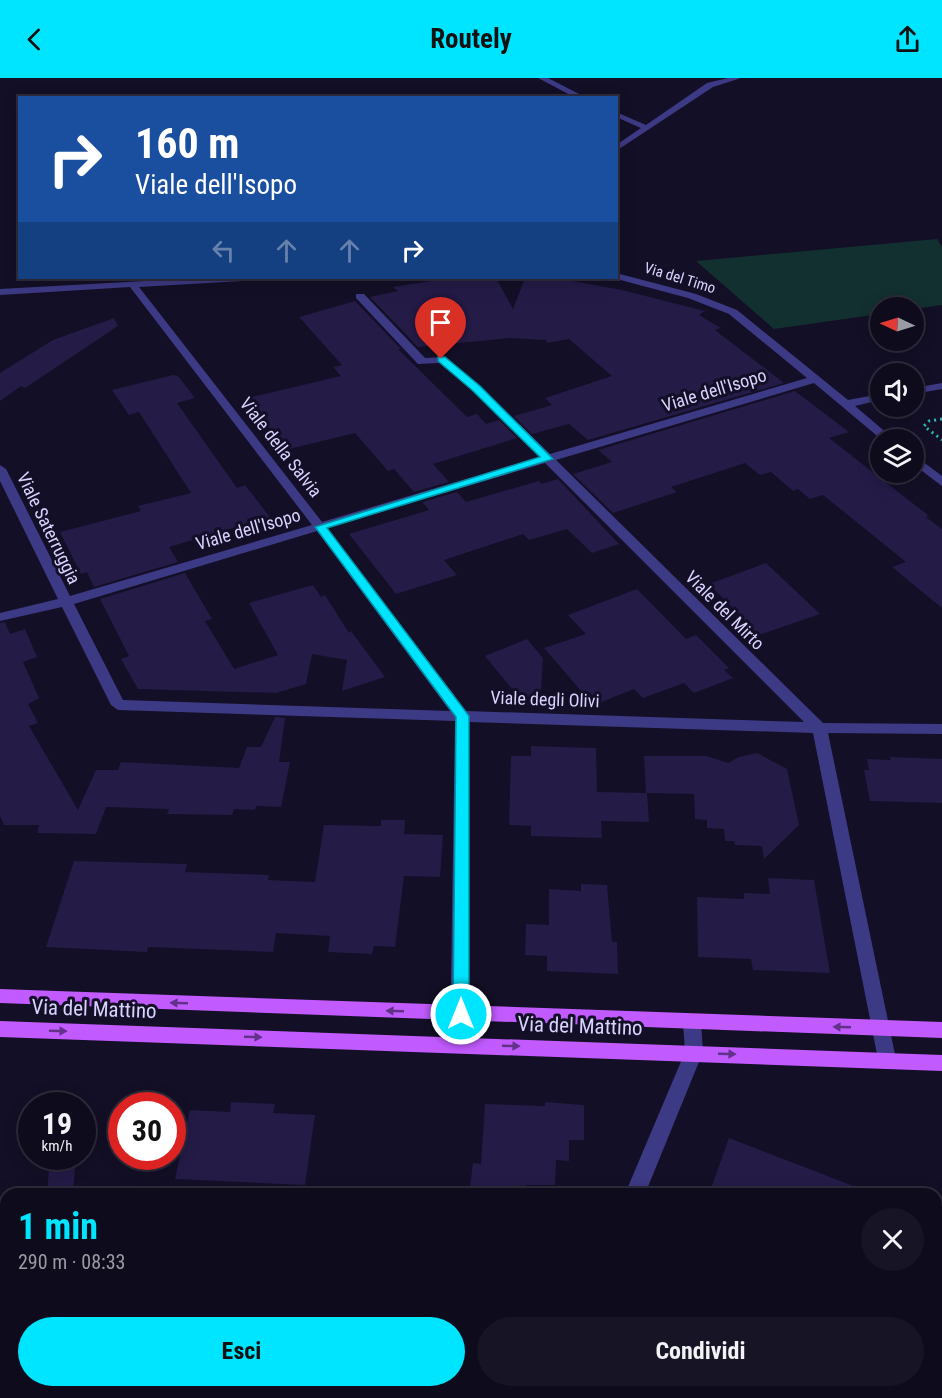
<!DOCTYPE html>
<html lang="it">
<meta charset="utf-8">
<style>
body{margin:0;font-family:"Roboto Condensed",sans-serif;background:#171425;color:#f1f3f6;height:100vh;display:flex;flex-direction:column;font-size:22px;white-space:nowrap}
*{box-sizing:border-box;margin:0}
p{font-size:20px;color:#9b9ba3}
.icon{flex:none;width:33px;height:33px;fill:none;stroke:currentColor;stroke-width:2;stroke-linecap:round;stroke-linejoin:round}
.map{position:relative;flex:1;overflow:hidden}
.sheet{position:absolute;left:0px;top:1110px;width:942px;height:210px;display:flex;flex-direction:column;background:#0e0b1c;border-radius:18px 18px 0 0;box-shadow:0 3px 15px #0003,0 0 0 2px #2e2b3b}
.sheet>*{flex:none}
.top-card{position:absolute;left:18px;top:18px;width:600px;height:183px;border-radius:0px;box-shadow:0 3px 15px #0003,0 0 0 2px #2e2b3b;background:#1a4fa0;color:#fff;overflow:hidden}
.needle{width:39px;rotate:274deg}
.controls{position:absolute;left:870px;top:219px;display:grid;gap:12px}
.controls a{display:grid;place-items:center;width:54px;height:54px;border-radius:50%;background:#0e0b1c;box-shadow:0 3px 15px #0003,0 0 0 2px #2e2b3b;font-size:30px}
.speed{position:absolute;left:18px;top:1014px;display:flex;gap:12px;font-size:30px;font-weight:700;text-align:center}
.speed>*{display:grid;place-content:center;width:78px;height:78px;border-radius:50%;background:#0e0b1c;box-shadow:0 3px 15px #0003,0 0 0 2px #2e2b3b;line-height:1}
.speed small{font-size:15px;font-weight:400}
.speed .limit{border:9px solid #d22;background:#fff;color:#111}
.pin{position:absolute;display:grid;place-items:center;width:51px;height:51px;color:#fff;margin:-62px -26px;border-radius:50% 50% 50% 0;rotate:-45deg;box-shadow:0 0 6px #0007}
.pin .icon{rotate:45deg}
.me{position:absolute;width:66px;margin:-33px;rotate:0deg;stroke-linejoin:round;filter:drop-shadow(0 0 4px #0008)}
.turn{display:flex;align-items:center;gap:21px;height:126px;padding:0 18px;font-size:27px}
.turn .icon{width:78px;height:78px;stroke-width:2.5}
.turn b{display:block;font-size:42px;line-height:51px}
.lanes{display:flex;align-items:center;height:57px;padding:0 18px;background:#0003;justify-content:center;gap:30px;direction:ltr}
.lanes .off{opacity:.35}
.round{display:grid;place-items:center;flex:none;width:63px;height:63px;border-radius:32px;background:#171425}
.headline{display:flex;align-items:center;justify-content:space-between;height:102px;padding:0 18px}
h1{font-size:36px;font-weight:700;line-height:45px;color:#00e5ff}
.primary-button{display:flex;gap:12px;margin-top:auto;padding:12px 18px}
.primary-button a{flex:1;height:69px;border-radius:36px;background:#00e5ff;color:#111;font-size:24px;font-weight:700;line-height:69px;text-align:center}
.primary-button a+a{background:#171425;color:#f1f3f6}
header{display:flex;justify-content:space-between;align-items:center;height:78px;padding:0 18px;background:#00e5ff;color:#111;font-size:27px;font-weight:700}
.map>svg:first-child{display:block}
.green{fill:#12302f}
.building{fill:#241b47}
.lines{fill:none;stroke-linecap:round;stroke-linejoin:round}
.path{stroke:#2fb8b0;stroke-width:3;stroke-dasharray:2 4;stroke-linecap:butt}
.minor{fill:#3d3a85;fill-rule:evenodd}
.major{fill:#c25bff;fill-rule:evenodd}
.oneway{fill:#623188}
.route{fill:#00e5ff;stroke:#0095a6;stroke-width:1.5}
.labels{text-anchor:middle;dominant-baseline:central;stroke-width:6;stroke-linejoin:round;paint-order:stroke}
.far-street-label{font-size:15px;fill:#d9d4ff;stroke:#130f26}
.street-label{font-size:18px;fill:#d9d4ff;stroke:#130f26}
.near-street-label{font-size:21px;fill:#d9d4ff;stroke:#130f26}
</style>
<header><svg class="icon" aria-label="back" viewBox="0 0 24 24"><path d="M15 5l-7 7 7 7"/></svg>Routely<svg class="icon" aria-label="share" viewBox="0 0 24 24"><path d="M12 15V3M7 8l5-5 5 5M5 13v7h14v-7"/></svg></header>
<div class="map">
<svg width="942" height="1320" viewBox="0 0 942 1320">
<rect width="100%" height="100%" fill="#130f26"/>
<!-- green -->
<polygon class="green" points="937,161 942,169 942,227 914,231 880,230 880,236 774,251 696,183"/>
<!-- building -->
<g class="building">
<polygon points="450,200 496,200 513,231 525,200 556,200 622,212 705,233 699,237 721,250 715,252 784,305 588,362 569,346 532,356 514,338 552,327 545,320 612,298 569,261 547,265 546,262 510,260 418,269 370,219 398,213 393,209"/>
<polygon points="355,223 401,271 398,271 467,339 477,336 486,346 499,342 517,360 433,386 449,404 414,414 394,391 388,393 355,355 285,372 261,340 258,341 243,321 341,298 333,289 342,287 299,239"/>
<polygon points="114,240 118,248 25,310 21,308 0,323 0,295 53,262"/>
<polygon points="173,297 178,298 195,320 177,325 237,410 245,407 270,439 169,469 178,484 94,509 87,494 81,496 60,454 141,433 138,428 191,415 139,334 129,337 112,312"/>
<polygon points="795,313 849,354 829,360 929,438 926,439 942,451 942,530 892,489 906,484 823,417 810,421 798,411 793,413 771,394 760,397 745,385 671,409 677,414 613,435 573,396 612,384 598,372"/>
<polygon points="558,401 619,466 592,475 567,451 529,462 523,456 444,482 457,497 396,516 349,456 429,432 422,424 457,414 466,424 539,403 541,406"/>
<polygon points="766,485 820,536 759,557 709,506"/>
<polygon points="185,495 212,541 205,543 234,591 278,577 249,525 313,507 321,519 325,517 349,555 351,553 385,599 342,613 347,582 312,576 306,606 276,615 138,611 121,581 129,578 100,521"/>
<polygon points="637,511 686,561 696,557 729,590 724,592 733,600 694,615 684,605 643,620 634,611 599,625 588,613 583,615 544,570 586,556 568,537"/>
<polygon points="5,544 10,556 25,551 37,579 23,584 39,620 28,626 38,645 29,648 78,732 96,692 118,692 121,684 239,690 247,669 261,669 275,639 285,640 279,684 290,684 281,729 256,728 255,732 234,731 232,737 167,736 169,731 106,729 96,756 37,755 39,747 4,747 0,738 0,545"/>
<polygon points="527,561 543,580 540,628 518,626 517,617 485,578"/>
<polygon points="531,668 596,670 597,714 646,715 644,678 707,678 728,685 739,679 757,675 787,691 799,747 764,781 762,768 735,767 734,763 725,763 724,751 707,750 707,742 695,741 694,716 647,715 649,744 601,743 602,760 531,758 531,748 509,747 511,678 531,678"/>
<polygon points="890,679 942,681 942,725 870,723 864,692 869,692 867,681 891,682"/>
<polygon points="381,742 405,742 404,756 443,757 440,799 404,798 395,869 374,868 372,876 328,874 330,858 276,855 273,874 148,869 147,874 46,869 74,783 187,786 185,794 269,797 268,802 315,804 324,747 381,748"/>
<polygon points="768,800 814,802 830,895 753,892 751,881 698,879 697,819 744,821 744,815 770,816"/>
<polygon points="581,806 607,807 612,864 617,864 618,896 547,893 547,878 525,877 526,846 549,847 549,811 581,813"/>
<polygon points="231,1024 275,1026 273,1035 315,1037 305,1107 175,1101 190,1032 230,1034"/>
<polygon points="545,1024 584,1027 584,1062 569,1062 569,1083 556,1082 555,1107 526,1107 525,1116 469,1116 473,1085 481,1086 485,1026 545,1028"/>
<polygon points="729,1060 869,1114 869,1116 709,1116"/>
<polygon points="75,1088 73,1116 47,1116 49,1091"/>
</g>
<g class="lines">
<!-- path -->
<polyline class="path" points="942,341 929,343 924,348 942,362"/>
<!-- minor -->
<g class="minor">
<polygon points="538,0 548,0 587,20 576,20"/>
<polygon points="728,0 741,0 713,9 616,73 616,67 641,50 616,39 616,34 646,47 707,5"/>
<path d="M616 195 696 216 737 232 848 322 880 316V322L855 328 895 362H882L814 305 556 382 823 645 942 646V656L828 655 896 981 894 987 887 989 880 987 878 981 813 655 469 644 468 966 466 972 459 974 452 972 450 966 455 643 118 632 111 627 62 529 0 543V535L58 521 0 403V387L6 391 70 518 312 447 130 209 0 217V211L199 200H247L242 203 139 209 322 444 539 379 472 312 439 285 418 286 356 220V216H364L425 280 445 279 480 308 550 376 807 300 729 236 688 220 613 200H616ZM545 385 804 644 466 633 327 450ZM317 453 450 633 123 622 74 526Z"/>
<polygon points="942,305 942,311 914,316 914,310"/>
<polygon points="914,377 942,398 942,408 914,387"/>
<polygon points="692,936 698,939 701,944 703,974 645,1116 625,1116 685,974 683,944 686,939"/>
<polygon points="541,1314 564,1314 562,1320 539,1320"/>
</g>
<!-- major -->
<g class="major">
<polygon points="0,911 942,944 942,960 0,925"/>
<polygon points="0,943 942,977 942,993 0,959"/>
</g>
</g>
<!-- one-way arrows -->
<defs><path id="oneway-solid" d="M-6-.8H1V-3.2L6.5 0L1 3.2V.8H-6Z" transform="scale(1.5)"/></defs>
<g class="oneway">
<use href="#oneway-solid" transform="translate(179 925) rotate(-178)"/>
<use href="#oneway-solid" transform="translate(395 933) rotate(-178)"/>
<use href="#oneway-solid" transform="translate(842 949) rotate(-178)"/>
<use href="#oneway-solid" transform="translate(58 953) rotate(2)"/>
<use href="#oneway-solid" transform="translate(253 959) rotate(2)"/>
<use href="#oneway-solid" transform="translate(511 968) rotate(2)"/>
<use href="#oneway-solid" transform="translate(727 976) rotate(2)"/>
</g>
<!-- route -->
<polygon class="route" points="438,279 445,279 480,308 553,381 327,450 469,638 469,936 467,940 455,940 453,936 456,639 315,449 540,379 472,312 438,283"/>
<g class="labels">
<!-- far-street labels -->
<g class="far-street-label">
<text transform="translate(680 200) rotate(17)">Via del Timo</text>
</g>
<!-- street labels -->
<g class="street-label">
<text transform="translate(714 312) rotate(-17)">Viale dell'Isopo</text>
<text transform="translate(281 369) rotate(52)">Viale della Salvia</text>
<text transform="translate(49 450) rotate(64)">Viale Saterruggia</text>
<text transform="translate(248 451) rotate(-16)">Viale dell'Isopo</text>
<text transform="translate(725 532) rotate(45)">Viale del Mirto</text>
<text transform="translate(545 621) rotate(2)">Viale degli Olivi</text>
</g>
<!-- near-street labels -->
<g class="near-street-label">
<text transform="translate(94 931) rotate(2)">Via del Mattino</text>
<text transform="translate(580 948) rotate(2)">Via del Mattino</text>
</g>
</g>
</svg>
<div class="controls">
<a><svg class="needle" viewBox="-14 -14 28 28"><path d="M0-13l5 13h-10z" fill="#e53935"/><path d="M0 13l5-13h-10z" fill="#9b9ba3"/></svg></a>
<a><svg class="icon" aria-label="sound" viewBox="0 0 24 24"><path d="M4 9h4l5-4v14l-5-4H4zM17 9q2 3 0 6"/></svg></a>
<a><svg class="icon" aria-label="layers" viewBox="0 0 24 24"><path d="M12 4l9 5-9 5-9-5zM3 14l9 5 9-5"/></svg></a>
</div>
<div class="speed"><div>19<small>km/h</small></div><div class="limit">30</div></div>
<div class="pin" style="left:441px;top:281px;background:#d93025"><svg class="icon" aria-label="arrive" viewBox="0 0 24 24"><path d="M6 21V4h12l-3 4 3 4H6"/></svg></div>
<svg class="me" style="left:461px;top:936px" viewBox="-20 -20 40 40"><circle r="17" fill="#00e5ff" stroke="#fff" stroke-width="3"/><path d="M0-11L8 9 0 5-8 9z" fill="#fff"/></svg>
<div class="top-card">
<div class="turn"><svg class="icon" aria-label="right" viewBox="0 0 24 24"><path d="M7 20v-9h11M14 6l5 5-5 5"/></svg><div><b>160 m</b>Viale dell'Isopo</div></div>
<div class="lanes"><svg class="icon off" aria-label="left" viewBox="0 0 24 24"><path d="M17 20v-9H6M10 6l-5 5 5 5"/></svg><svg class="icon off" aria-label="ahead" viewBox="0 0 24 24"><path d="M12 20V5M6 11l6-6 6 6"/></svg><svg class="icon off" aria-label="ahead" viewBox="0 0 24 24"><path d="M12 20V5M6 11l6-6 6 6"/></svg><svg class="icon" aria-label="right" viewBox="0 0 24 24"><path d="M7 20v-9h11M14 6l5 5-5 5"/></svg></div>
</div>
<section class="sheet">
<div class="headline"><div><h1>1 min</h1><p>290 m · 08:33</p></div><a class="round"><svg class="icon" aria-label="close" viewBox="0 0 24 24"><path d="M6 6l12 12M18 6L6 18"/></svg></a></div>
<div class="primary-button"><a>Esci</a><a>Condividi</a></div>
</section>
</div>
